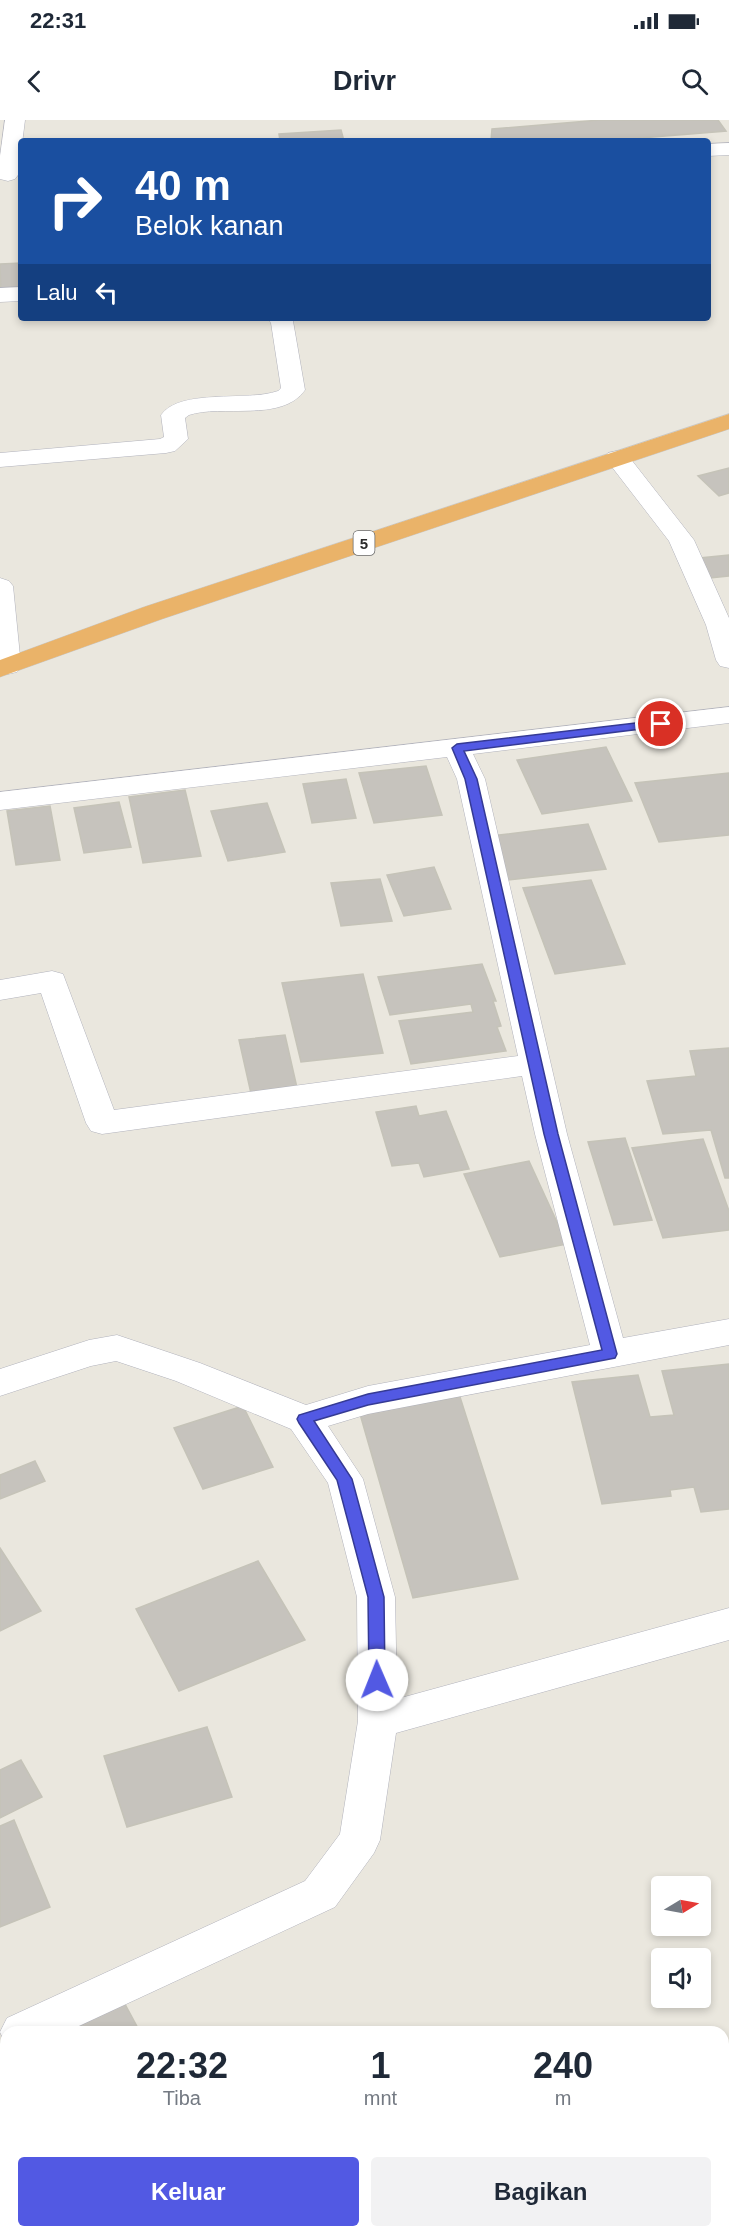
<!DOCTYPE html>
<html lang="id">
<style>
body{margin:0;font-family:Helvetica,sans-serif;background:#f2f2f3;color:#1f2937;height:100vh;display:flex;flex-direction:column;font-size:22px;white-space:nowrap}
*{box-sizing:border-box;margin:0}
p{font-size:20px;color:#747a83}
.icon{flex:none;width:33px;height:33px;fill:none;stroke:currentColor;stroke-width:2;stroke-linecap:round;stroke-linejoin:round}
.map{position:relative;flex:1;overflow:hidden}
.details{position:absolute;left:0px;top:1906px;width:729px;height:212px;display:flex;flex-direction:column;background:#fff;border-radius:18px 18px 0 0;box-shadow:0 3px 9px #0003}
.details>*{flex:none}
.hud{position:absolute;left:18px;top:18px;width:693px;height:183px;border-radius:6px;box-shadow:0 3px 9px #0003;background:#1a4fa0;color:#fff;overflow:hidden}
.needle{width:39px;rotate:80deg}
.fabs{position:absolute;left:651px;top:1756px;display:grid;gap:12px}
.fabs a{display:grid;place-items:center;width:60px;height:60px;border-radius:6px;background:#fff;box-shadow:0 3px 9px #0003;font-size:30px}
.pin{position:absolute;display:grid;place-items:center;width:51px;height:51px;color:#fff;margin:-26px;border:3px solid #fff;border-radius:50%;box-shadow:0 2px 6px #0007}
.me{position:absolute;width:66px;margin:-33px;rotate:359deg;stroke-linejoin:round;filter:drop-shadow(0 0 4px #0008)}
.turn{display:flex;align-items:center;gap:21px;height:126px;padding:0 18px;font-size:27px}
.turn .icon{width:78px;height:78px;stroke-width:2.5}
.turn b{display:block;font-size:42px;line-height:51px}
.then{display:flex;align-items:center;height:57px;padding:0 18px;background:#0003;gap:12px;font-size:22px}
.eta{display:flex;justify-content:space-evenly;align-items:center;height:102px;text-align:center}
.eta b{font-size:36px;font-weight:700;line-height:42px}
.cta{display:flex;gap:12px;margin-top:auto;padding:12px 18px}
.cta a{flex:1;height:69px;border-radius:6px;background:#5259e3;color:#fff;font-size:24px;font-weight:700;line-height:69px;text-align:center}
.cta a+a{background:#f2f2f3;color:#1f2937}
.status{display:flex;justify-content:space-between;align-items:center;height:42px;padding:0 30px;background:#fff;direction:ltr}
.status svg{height:16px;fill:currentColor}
header{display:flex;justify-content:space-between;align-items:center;height:78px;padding:0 18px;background:#fff;font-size:27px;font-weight:700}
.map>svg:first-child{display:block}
.building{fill:#c6c3bd;stroke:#c5c3b8;stroke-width:1.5}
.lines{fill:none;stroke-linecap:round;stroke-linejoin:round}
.minor-casing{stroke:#b1b2bc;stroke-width:1}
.highway-casing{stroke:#c8c8c8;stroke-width:1}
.minor{fill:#fff;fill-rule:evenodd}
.highway{fill:#eab369;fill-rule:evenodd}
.route{fill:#5259e3;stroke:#353a94;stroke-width:1.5}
.labels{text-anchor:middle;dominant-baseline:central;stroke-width:4.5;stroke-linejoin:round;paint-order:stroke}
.shield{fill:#fff;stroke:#6a6a6a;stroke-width:1.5}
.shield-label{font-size:15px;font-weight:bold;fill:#2a2a2a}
</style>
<div class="status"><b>22:31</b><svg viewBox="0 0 49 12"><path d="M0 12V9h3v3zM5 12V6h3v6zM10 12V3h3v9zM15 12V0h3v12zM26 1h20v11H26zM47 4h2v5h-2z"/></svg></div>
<header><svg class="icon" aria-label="back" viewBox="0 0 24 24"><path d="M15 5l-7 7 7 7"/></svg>Drivr<svg class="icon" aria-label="search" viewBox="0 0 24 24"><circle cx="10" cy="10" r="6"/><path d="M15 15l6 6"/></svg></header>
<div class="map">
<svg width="729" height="2117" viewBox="0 0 729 2117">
<rect width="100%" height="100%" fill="#eae7de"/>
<!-- building -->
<g class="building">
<polygon points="600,0 718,0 726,11 604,21 491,21 492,9"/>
<polygon points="341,10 344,21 280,21 279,14"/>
<polygon points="21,143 21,173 1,175 0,144"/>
<polygon points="729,348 729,373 719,376 698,356"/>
<polygon points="729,435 729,456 710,458 700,438"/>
<polygon points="606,627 632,681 542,694 517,640"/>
<polygon points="426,646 442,695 374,703 359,653"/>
<polygon points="729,653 729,715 659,722 635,663"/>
<polygon points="346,659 356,698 312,703 303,664"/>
<polygon points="185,670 201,736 143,743 129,677"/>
<polygon points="119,682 131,727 84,733 74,688"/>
<polygon points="267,683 285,732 228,741 211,691"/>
<polygon points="50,686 60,740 16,745 7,691"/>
<polygon points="588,704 606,749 507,760 491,716"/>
<polygon points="434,747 451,789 404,796 387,755"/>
<polygon points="380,759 392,801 341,806 331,763"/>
<polygon points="591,760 625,844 555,854 523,768"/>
<polygon points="482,844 496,881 493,881 501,906 497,907 506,931 411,944 399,901 473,892 471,884 390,895 378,857"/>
<polygon points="363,854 383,933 301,942 282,863"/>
<polygon points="285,915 298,972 252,978 239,920"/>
<polygon points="729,928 729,1058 725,1058 711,1010 663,1014 647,961 696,956 690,931"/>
<polygon points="416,986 419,996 446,991 469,1049 424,1057 419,1043 392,1046 376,992"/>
<polygon points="625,1018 652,1100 614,1105 588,1022"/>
<polygon points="703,1019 729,1091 729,1110 663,1118 632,1028"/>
<polygon points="529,1041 567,1124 500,1137 464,1054"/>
<polygon points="729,1244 729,1389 701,1392 694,1367 670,1370 671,1376 602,1384 572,1262 638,1255 650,1297 674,1295 662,1251"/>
<polygon points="460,1277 518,1459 413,1478 360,1294"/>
<polygon points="243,1286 273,1347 203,1369 174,1308"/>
<polygon points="35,1341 45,1361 0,1379 0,1355"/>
<polygon points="0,1428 41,1491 0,1511"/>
<polygon points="258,1441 305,1520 179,1571 136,1489"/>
<polygon points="207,1607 232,1677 127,1707 104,1636"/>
<polygon points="21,1640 42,1677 0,1698 0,1650"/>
<polygon points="14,1700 50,1787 0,1807 0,1706"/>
<polygon points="119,1873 140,1912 43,1912"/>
<polygon points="6,1943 6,2044 0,2047 0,1946"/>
<polygon points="42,2112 160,2112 151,2117 35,2117"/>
<polygon points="205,2112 244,2112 247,2117 197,2117"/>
<polygon points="277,2112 405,2112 399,2117 281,2117"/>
</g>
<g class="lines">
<!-- minor casing -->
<g class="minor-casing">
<g id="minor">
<polygon points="5,0 25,0 18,55 15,59 8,61 0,59 0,36"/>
<polygon points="729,23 729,35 708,36 708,24"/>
<polygon points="21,167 21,181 0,182 0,168"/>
<path d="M268 198H291L293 201 305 270C282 303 221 284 189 295L185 298 188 319 175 331 166 333 0 347V333L160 319 164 317 161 295C180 268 247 282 278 271L281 268 271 203Z"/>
<polygon points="617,331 626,333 694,420 729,498 729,548 720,546 716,540 706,505 669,421 605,338 608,333"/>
<polygon points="0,458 9,461 13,466 21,546 17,552 8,554 0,552"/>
<polygon points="729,587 729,603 473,634 485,659 567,1014 623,1218 729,1199 729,1225 368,1294 328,1306 363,1359 395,1477 397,1579 729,1488 729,1520 396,1613 380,1720 374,1733 335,1787 66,1912 6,1912 6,1925 0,1912 7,1898 305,1761 340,1714 358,1601 357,1477 328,1363 291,1309 176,1261 116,1241 91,1246 0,1276 0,1249 89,1220 117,1215 200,1243 306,1285 368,1266 590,1225 535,1014 522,956 102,1014 91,1011 86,1003 41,873 0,880 0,860 52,851 63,854 114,990 518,936 457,659 447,637 0,690 0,672"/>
</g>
</g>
<!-- highway casing -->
<g class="highway-casing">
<polygon id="highway" points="729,294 729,309 162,499 0,557 0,540 144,487"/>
</g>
<!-- minor -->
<use href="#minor" class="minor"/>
<!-- highway -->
<use href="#highway" class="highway"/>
</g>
<!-- route -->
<polygon class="route" points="661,600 665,601 665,606 464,631 477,659 558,1014 617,1234 615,1238 610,1239 368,1285 314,1301 352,1359 384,1477 385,1560 383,1565 377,1567 372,1565 369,1560 368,1477 337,1360 299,1303 297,1299 299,1295 368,1274 602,1230 544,1014 465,659 452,628 457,624"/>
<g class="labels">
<!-- shield labels -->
<rect class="shield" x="353.5" y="411" width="21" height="24" rx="4.5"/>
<g class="shield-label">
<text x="364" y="423">5</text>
</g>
</g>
</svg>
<div class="fabs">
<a><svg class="needle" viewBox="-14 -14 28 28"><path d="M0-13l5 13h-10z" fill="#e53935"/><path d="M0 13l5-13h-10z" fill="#747a83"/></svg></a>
<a><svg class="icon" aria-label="sound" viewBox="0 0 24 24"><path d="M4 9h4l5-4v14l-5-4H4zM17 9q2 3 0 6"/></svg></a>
</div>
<div class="pin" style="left:661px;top:604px;background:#d93025"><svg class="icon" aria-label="arrive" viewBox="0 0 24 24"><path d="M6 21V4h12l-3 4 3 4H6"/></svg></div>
<svg class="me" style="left:377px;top:1560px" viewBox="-20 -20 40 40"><circle r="19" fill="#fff"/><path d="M0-13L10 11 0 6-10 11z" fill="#5259e3"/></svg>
<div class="hud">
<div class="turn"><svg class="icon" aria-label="right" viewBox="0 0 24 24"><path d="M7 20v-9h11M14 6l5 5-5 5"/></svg><div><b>40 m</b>Belok kanan</div></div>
<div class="then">Lalu<svg class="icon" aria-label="left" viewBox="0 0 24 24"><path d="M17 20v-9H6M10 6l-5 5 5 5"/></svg></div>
</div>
<section class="details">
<div class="eta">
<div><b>22:32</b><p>Tiba</p></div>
<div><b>1</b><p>mnt</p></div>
<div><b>240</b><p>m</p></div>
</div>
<div class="cta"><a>Keluar</a><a>Bagikan</a></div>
</section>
</div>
